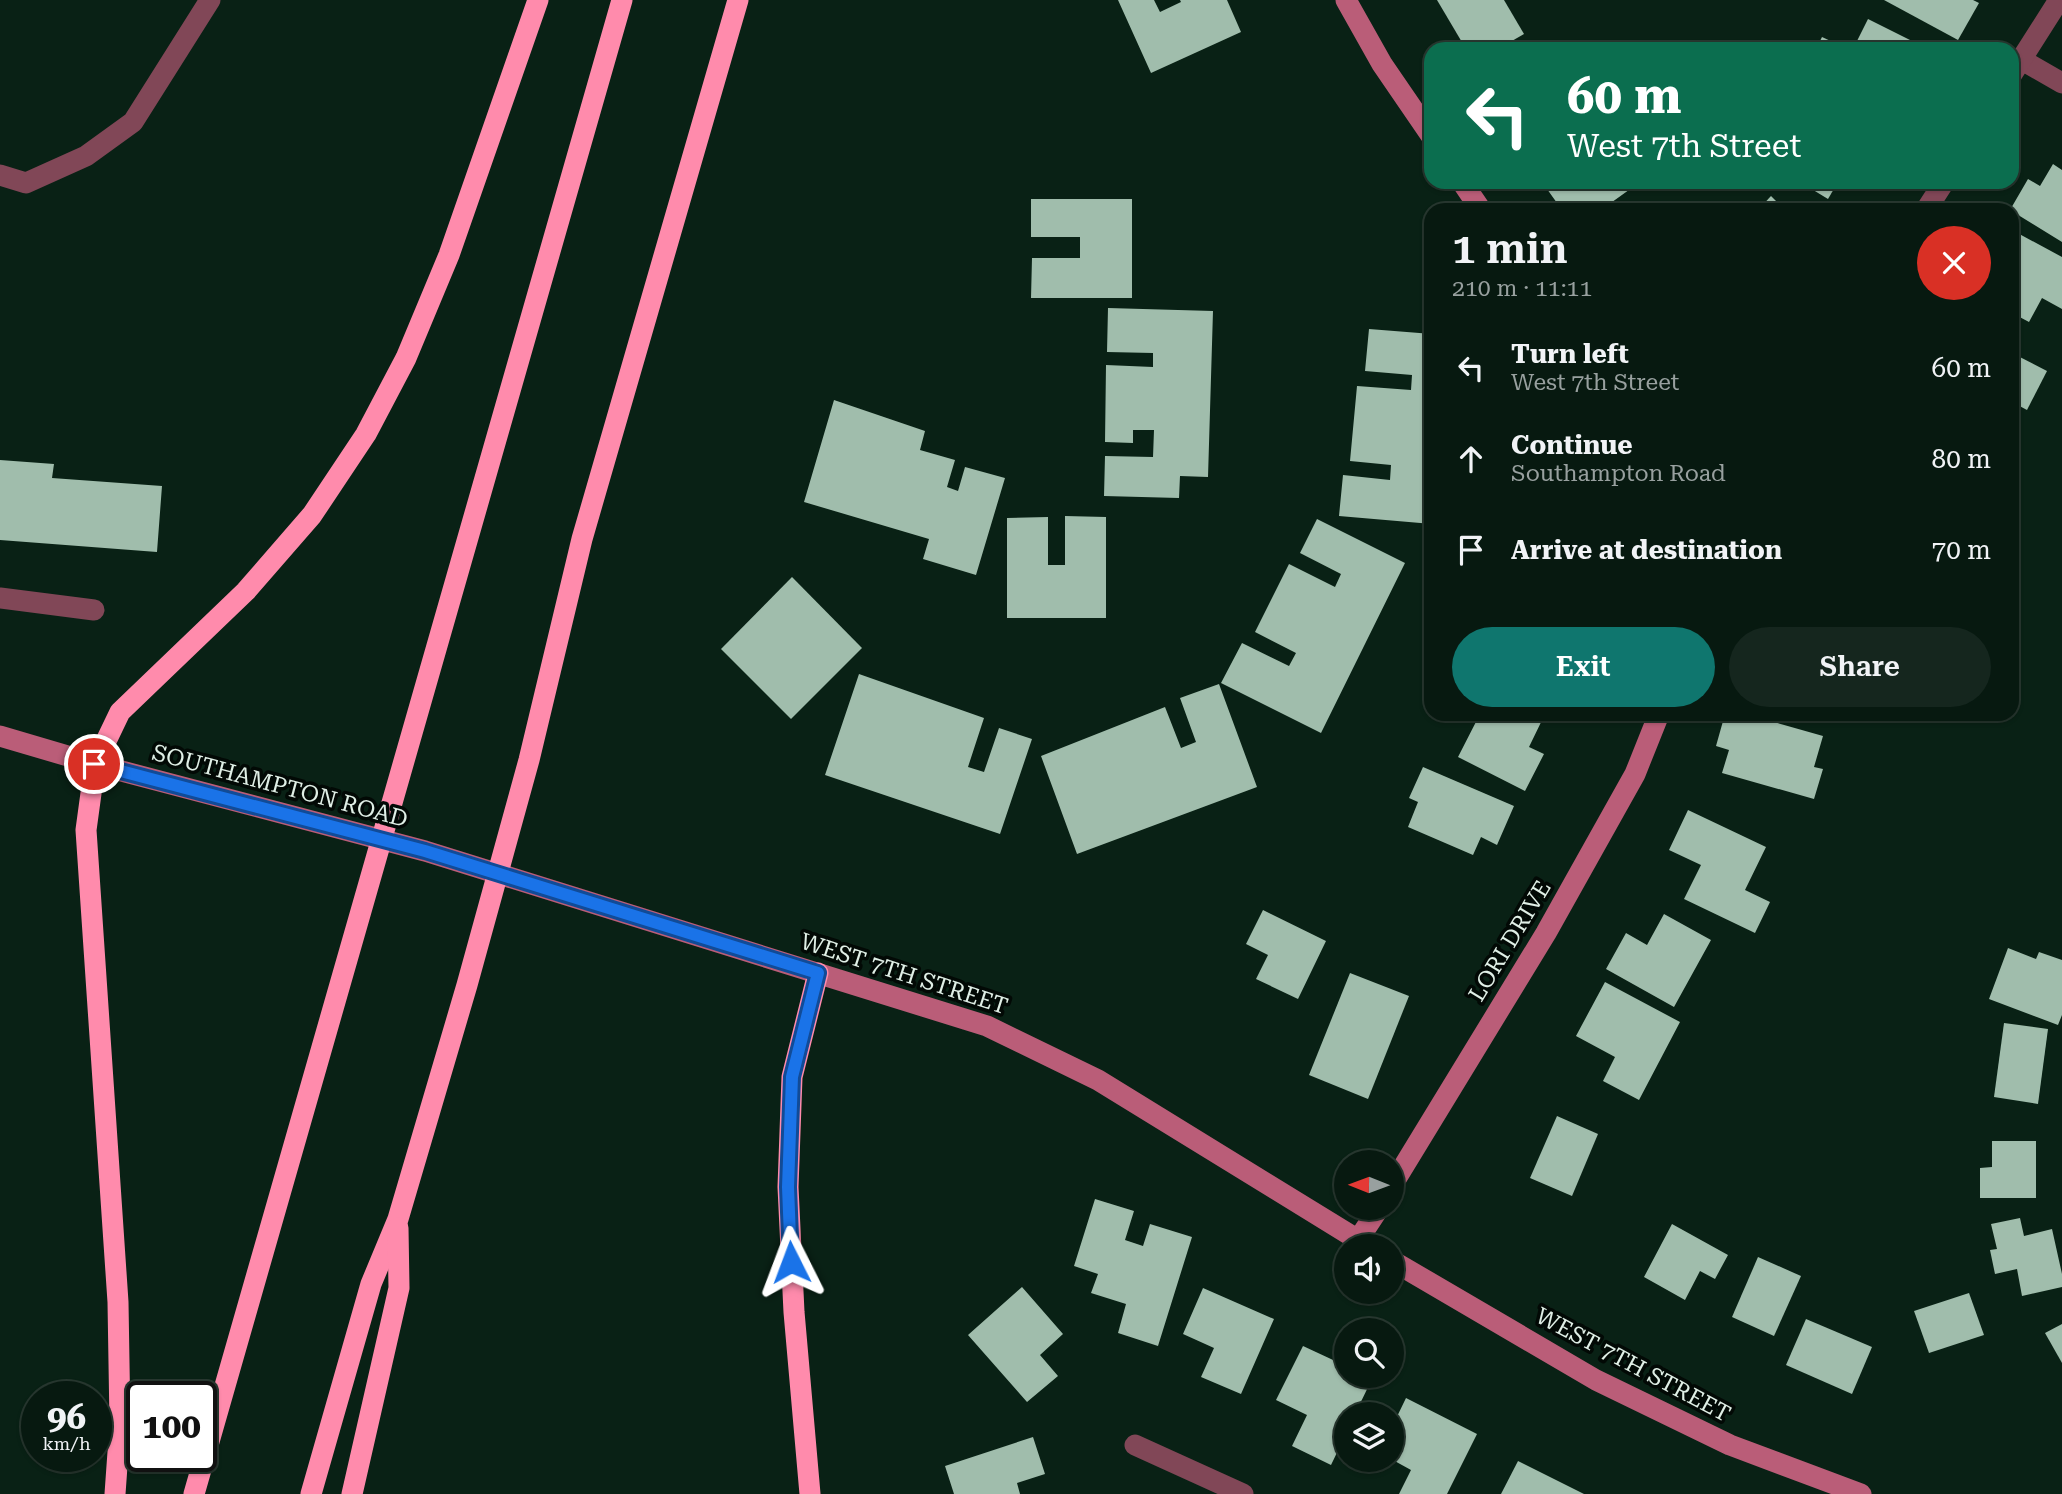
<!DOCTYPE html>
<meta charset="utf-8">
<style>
body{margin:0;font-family:"Roboto Serif",serif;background:#15261e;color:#f1f3f6;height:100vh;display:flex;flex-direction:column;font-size:26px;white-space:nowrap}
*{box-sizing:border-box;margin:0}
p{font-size:23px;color:#98a09f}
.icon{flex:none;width:38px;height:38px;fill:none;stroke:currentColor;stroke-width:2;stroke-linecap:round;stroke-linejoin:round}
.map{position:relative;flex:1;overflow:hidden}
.side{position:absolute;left:1424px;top:203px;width:595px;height:518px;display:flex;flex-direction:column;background:#071910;border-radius:21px;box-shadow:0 2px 5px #0004,0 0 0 2px #283830}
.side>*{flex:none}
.guide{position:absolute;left:1424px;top:42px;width:595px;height:147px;border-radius:21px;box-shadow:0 2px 5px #0004,0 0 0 2px #283830;background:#0b6e4f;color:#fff;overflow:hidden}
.needle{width:46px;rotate:271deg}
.controls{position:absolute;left:1334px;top:1150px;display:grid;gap:14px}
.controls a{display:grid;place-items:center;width:70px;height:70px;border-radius:50%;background:#071910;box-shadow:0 2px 5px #0004,0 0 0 2px #283830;font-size:35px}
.speed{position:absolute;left:21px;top:1381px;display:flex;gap:14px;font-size:35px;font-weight:700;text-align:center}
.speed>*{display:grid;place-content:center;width:91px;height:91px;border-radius:50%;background:#071910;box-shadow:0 2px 5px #0004,0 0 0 2px #283830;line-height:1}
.speed small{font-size:18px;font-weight:400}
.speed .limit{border:4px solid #111;border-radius:10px;background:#fff;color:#111}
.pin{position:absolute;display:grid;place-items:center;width:60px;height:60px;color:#fff;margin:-30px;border:4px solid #fff;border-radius:50%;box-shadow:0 2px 7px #0007}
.me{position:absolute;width:77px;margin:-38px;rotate:357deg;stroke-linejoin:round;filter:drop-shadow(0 0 5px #0008)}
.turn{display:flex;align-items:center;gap:24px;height:147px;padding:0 28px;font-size:32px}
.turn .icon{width:91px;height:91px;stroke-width:2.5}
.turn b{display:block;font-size:49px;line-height:60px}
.round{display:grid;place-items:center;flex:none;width:74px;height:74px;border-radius:37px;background:#15261e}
.summary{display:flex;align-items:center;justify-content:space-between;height:119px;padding:0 28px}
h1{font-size:42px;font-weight:600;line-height:52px}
.cta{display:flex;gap:14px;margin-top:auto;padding:14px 28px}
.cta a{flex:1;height:80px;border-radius:42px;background:#0f766e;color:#fff;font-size:28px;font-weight:600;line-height:80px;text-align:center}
.cta a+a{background:#15261e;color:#f1f3f6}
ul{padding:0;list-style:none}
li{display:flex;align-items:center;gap:21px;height:91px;padding:0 28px}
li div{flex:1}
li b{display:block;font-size:26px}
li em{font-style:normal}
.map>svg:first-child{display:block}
.building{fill:#a0bdac}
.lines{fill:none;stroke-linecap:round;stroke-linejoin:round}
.lane{stroke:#814757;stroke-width:21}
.street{stroke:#814757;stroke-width:21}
.secondary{stroke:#ba5d78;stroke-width:21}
.highway{stroke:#ff8bac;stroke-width:21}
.route-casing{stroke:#114b97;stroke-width:18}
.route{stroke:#1a73e8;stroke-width:12}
.labels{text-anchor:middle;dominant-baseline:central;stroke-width:7;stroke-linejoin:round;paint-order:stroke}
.street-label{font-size:23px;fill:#e0efe6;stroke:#020905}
</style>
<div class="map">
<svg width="2062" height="1494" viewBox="0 0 2062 1494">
<rect width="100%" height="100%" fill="#092115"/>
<!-- building -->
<g class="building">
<polygon points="1118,0 1154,0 1160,12 1181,2 1180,0 1227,0 1241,32 1151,73"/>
<polygon points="1437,0 1504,0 1524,34 1498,49 1466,49"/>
<polygon points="1884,0 1973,0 1979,3 1958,40"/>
<polygon points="1868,19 1928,49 1853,49"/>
<polygon points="1822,37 1848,49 1816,49"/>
<polygon points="2053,164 2062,170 2062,242 2010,210 2028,179 2040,186"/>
<polygon points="1542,182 1640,182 1601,210 1580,210 1575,202 1562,210"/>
<polygon points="1800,182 1838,182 1828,199"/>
<polygon points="1771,196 1785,210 1758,210"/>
<polygon points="1031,199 1132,199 1132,298 1031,298 1032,258 1080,258 1080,237 1031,237"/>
<polygon points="2012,230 2062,257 2062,309 2042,298 2029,322 2012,313"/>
<polygon points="1108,308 1213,311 1208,477 1180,476 1179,498 1104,496 1105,456 1153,457 1154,430 1133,430 1133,443 1105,442 1106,365 1153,367 1153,353 1107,352"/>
<polygon points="1369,329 1432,334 1432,449 1429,472 1432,472 1432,524 1339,516 1343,475 1390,480 1391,465 1350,461 1357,386 1411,390 1412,375 1365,371"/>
<polygon points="2012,353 2047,371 2027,410 2012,402"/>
<polygon points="834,400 925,431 920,450 955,460 947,487 958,491 965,467 1005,478 976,575 923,559 929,539 804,502"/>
<polygon points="0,460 54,464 52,478 162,486 157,552 0,540"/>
<polygon points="1065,516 1106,517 1106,618 1007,618 1007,518 1048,517 1048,565 1065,565"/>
<polygon points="1317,519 1405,563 1321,733 1221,683 1242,643 1289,666 1296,653 1255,632 1289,564 1335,587 1341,574 1300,553"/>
<polygon points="792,577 862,648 791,719 721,649"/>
<polygon points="859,674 984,718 968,767 984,772 999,728 1032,739 1000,834 825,775"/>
<polygon points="1219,684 1257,787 1077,854 1041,756 1165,707 1181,748 1196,742 1180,698"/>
<polygon points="1480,714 1545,714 1529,747 1544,754 1525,791 1458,757"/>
<polygon points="1725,714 1746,714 1823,736 1814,767 1823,769 1814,799 1722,773 1729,750 1716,746"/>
<polygon points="1423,767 1514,806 1497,845 1481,837 1473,855 1408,827 1418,802 1409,798"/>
<polygon points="1688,810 1766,847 1745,890 1770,902 1755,933 1684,899 1701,865 1669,850"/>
<polygon points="1263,910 1326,941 1298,999 1256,979 1268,955 1246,944"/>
<polygon points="1664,914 1711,940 1674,1007 1606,969 1626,933 1647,945"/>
<polygon points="2008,948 2036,959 2039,952 2062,960 2062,1015 2058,1025 1989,999"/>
<polygon points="1350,973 1409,996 1368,1099 1309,1075"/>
<polygon points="1605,982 1680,1022 1639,1100 1603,1081 1615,1057 1576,1036"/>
<polygon points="2004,1023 2048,1029 2038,1104 1994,1097"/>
<polygon points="1557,1116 1598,1134 1572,1196 1530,1178"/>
<polygon points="1992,1141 2036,1141 2036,1198 1980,1198 1980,1168 1992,1167"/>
<polygon points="1095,1199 1134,1211 1125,1240 1143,1246 1150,1224 1192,1237 1158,1346 1118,1333 1126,1304 1091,1293 1098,1274 1074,1266"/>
<polygon points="2020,1218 2024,1236 2052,1229 2062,1274 2062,1287 2022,1296 2017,1269 1995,1274 1990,1250 1997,1249 1991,1224"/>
<polygon points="1672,1224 1728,1255 1715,1279 1700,1271 1685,1300 1644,1277"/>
<polygon points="1758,1257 1801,1276 1774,1336 1732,1317"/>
<polygon points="1022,1287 1063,1334 1040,1355 1058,1376 1027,1402 968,1335"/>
<polygon points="1203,1288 1274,1319 1241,1394 1201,1377 1214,1348 1183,1334"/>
<polygon points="1969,1293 1984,1335 1929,1353 1914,1311"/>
<polygon points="1806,1319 1872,1347 1852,1394 1786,1365"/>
<polygon points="2062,1324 2062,1363 2045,1333"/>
<polygon points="1303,1346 1346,1366 1346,1376 1364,1376 1372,1379 1355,1414 1346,1414 1346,1434 1331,1465 1292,1446 1307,1415 1276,1400"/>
<polygon points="1406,1398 1477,1434 1447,1494 1399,1494 1411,1470 1391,1459 1391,1429"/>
<polygon points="1033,1437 1045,1474 1017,1483 1020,1494 954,1494 945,1466"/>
<polygon points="1518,1461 1584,1494 1501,1494"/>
</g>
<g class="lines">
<!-- lane -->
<g class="lane">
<polyline points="0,175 26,183 86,156 133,122 210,0"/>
<polyline points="0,598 94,610"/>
</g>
<!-- street -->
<g class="street">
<polyline points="2022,60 2062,83"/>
<polyline points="2012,74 2059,0"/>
<polyline points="1926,210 1944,182"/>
<polyline points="1135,1445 1243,1494"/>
</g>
<!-- secondary -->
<g class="secondary">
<polyline points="1346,0 1382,64 1432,137"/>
<polyline points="1462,182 1481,210"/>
<polyline points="0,736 95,764 425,851 987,1026 1098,1080 1368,1246"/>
<polyline points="1391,1187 1546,933 1635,774 1659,714"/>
<polyline points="1358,1240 1379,1208"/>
<polyline points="1391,1260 1596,1380 1730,1445 1861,1494"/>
</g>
<!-- highway -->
<g class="highway">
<polyline points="115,1494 120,1424 118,1302 86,830 95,764 120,712 246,591 312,515 366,434 406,358 449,255 538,0"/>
<polyline points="194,1494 622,0"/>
<polyline points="311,1494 371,1284 398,1219 467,985 529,760 582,539 738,0"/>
<polyline points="352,1494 399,1288 398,1228"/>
<polyline points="810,1494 794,1312 788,1187 792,1077 818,973"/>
</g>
</g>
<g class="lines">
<!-- route casing -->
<g class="route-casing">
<polyline id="route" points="94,764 425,851 818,973 792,1077 788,1187 791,1262"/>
</g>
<!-- route -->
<use href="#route" class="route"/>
</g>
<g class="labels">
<!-- street labels -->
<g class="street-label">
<text transform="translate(280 786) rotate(15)">SOUTHAMPTON ROAD</text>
<text transform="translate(1510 941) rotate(-59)">LORI DRIVE</text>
<text transform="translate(904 974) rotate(18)">WEST 7TH STREET</text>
<text transform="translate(1633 1365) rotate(28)">WEST 7TH STREET</text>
</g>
</g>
</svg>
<div class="controls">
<a><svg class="needle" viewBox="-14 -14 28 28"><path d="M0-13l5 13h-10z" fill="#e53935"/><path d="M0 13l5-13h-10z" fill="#98a09f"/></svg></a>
<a><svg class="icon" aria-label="sound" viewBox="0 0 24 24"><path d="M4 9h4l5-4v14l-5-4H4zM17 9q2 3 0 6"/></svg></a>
<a><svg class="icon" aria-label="search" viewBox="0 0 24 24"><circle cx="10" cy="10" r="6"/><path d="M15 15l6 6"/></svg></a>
<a><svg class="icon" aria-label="layers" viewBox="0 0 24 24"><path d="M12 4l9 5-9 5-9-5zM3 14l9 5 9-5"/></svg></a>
</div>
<div class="speed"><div>96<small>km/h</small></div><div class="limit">100</div></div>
<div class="pin" style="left:94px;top:764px;background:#d93025"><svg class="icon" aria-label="arrive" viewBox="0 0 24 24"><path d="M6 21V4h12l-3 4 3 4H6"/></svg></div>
<svg class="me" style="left:791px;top:1262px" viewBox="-20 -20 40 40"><path d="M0-17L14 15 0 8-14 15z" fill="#1a73e8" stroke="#fff" stroke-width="4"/></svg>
<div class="guide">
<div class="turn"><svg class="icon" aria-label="left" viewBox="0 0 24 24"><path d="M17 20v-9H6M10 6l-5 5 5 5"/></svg><div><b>60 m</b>West 7th Street</div></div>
</div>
<section class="side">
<div class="summary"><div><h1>1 min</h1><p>210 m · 11:11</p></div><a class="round" style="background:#d93025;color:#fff"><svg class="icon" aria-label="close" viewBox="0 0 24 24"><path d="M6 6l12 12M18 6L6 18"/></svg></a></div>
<ul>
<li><svg class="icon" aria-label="left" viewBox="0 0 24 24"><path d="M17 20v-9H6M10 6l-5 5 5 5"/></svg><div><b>Turn left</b><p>West 7th Street</p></div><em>60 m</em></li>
<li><svg class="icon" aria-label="ahead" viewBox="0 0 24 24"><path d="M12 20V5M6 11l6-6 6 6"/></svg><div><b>Continue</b><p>Southampton Road</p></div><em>80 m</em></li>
<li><svg class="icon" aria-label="arrive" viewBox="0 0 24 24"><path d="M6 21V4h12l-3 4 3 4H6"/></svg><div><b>Arrive at destination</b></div><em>70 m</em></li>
</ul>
<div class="cta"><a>Exit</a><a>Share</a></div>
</section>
</div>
